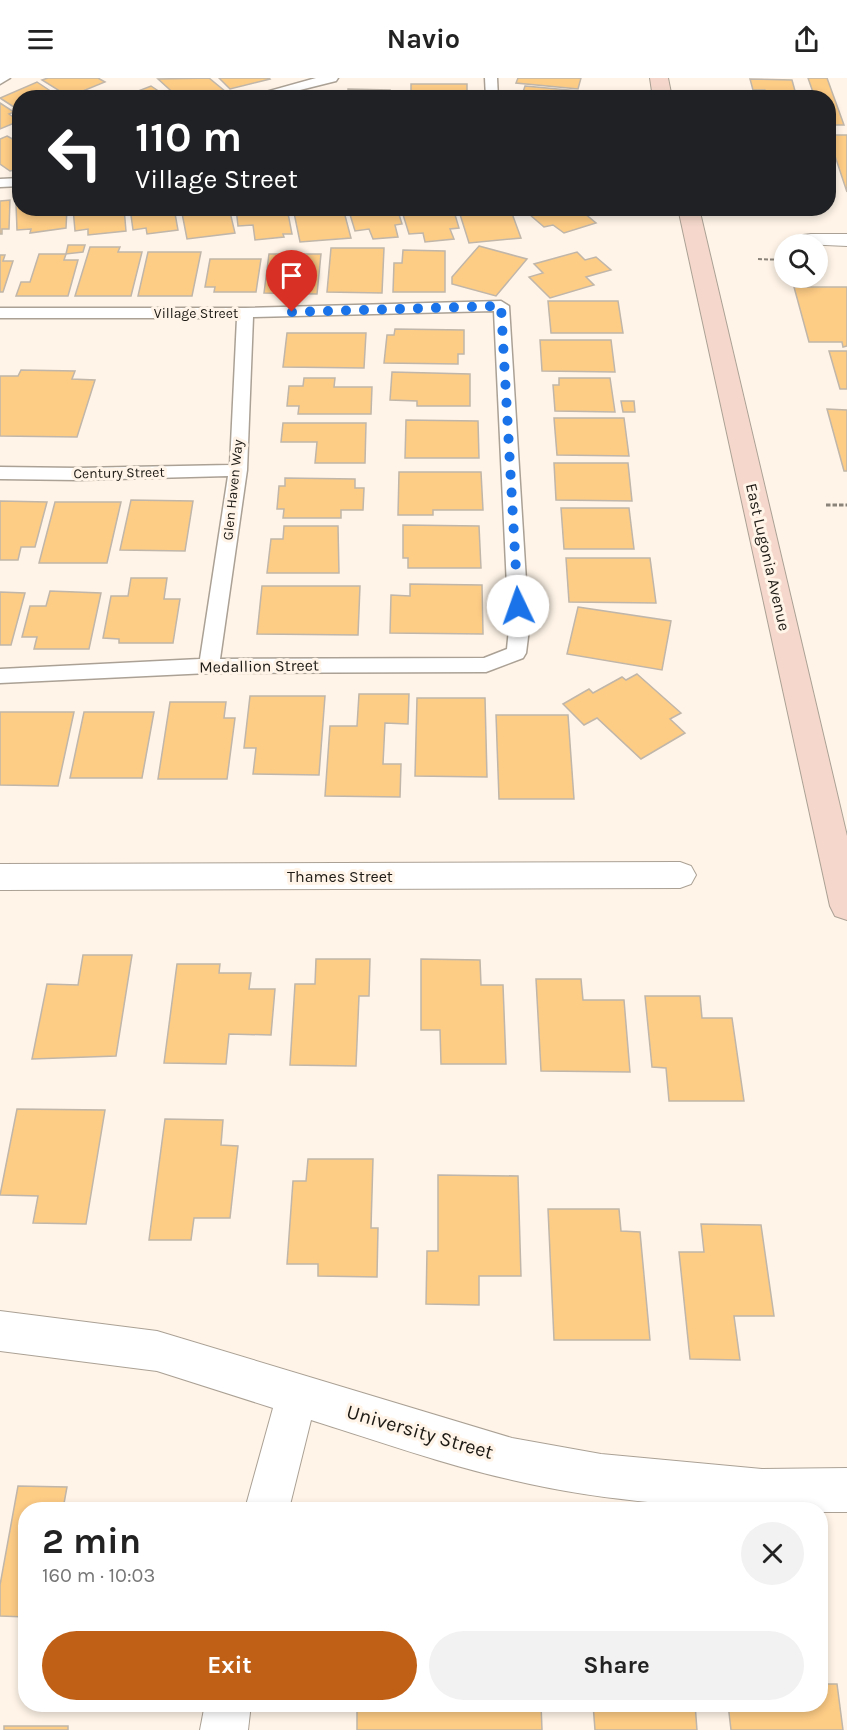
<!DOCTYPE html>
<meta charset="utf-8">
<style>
body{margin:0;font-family:Karla,sans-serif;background:#f2f2f2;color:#222;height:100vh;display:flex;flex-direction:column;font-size:22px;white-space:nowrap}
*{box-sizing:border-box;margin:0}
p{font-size:20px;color:#767676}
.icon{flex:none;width:33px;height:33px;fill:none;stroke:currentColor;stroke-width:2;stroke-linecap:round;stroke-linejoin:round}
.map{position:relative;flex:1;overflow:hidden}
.panel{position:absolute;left:18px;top:1424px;width:810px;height:210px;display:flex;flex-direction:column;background:#fff;border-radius:24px;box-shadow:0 3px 9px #0003}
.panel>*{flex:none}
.guide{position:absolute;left:12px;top:12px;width:824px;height:126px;border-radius:24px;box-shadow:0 3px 9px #0003;background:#202124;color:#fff;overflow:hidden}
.buttons{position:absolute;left:774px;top:156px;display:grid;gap:12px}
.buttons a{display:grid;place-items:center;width:54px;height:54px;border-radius:50%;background:#fff;box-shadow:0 3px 9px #0003;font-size:30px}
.pin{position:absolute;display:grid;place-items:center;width:51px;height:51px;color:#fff;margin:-62px -26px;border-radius:50% 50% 50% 0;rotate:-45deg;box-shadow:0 0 6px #0007}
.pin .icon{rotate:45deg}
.me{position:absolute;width:66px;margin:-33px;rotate:357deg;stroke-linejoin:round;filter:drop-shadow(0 0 4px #0008)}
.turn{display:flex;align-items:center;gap:21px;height:126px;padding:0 24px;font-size:27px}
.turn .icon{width:78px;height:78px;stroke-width:2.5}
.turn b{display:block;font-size:42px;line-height:51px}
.round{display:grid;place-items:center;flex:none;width:63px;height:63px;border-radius:32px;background:#f2f2f2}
.summary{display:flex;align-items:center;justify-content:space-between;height:102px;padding:0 24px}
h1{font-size:36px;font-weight:700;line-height:45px}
.primary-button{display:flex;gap:12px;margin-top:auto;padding:12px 24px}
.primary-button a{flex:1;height:69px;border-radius:36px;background:#bf6016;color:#fff;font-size:24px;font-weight:700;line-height:69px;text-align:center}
.primary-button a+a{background:#f2f2f2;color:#222}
header{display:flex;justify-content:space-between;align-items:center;height:78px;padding:0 24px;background:#fff;font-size:27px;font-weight:700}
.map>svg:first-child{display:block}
.building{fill:#fdcc85;stroke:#c0b6a9;stroke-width:1.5}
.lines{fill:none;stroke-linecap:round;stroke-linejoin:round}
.lane-casing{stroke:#aba195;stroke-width:3}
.street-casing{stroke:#aba195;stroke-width:2}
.secondary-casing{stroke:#aba195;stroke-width:2}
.path-far1{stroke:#8a837a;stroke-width:2;stroke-dasharray:4 2;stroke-linecap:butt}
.path{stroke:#8a837a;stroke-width:3;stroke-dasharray:4.5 2;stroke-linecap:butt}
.lane{fill:#fff;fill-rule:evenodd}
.street{fill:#fff;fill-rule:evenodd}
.secondary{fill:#f5d8cb;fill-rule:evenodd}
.route{stroke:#1a73e8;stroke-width:10;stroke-dasharray:0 18}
.labels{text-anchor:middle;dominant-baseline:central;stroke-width:6;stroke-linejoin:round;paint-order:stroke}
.far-street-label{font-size:14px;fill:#1d1a15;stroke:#fff4e7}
.street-label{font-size:16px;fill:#1d1a15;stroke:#fff4e7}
.near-street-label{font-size:20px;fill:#1d1a15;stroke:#fff4e7}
</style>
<header><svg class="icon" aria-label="menu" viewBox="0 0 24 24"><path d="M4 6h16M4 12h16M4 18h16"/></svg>Navio<svg class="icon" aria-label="share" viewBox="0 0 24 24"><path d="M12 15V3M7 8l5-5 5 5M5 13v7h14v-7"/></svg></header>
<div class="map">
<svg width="847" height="1652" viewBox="0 0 847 1652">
<rect width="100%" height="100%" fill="#fff4e7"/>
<!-- building -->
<g class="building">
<polygon points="48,0 98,0 105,4 78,15 74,14 66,17 42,2"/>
<polygon points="209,0 226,14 208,20 179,20 158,1"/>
<polygon points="219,0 269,0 270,1 230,11"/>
<polygon points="518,0 581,0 578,11 516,5"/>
<polygon points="808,0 827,0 844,47 828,47 828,20 815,20"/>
<polygon points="750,1 792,2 797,20 757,20 755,15 766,16 765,12 753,12"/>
<polygon points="37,4 61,20 20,20 20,33 0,20"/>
<rect x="411" y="6" width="56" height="14"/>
<polygon points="151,8 169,20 120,20"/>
<polygon points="525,8 579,13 578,20 521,20"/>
<polygon points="348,11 390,12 389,20 348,20"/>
<polygon points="340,15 342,20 305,19"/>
<polygon points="0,25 14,34 9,36 19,43 0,51"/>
<polygon points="828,57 847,57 847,114"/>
<polygon points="7,58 20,65 20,91 10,93 0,86 0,61"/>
<polygon points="10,122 9,151 2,151 2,156 0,156 0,123"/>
<polygon points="16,126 20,126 20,130 67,130 66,150 30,155 31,151 17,152"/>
<polygon points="73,130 124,130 126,153 88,157 88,151 75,153"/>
<polygon points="130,130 174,130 178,152 147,156 146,150 133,152"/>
<polygon points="181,130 229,130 235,155 187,161"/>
<polygon points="236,130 287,130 292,156 283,156 284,159 255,162 253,147 238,148"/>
<polygon points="293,130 343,130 351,160 300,164"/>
<polygon points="348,130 397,130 402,146 395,147 398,159 373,161 369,151 355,153"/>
<polygon points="401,130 453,130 459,150 450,151 454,161 425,164 423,155 409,156"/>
<polygon points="458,130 510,130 521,160 469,165"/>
<polygon points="522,130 578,130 596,145 564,155 553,147 544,149"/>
<polygon points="68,167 85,167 83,174 66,176"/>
<polygon points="479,168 527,181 496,218 452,206 452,199"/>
<polygon points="90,169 120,169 118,174 142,174 131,218 75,218"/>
<polygon points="331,170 384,170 382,215 327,214"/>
<polygon points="403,172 445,173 445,214 393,214 394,185 402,185"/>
<polygon points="148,174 201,174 192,218 138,218"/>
<polygon points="577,174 585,182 596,179 611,192 586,199 594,207 550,220 529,199 543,195 534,186"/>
<polygon points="39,176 66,176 64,182 78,182 68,218 16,218 21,204 30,204"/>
<polygon points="269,176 321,176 317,216 264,215"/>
<polygon points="0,177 5,177 3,183 13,183 3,214 0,214"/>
<polygon points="210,181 261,181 256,214 214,214 215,209 205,209"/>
<polygon points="794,209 847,209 847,268 843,269 842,264 809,264"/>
<polygon points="548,223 618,223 623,255 551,255"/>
<polygon points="395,251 464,252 464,276 458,276 458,286 384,285 387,257 394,257"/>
<polygon points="287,255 366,255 364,290 283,289"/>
<polygon points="540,262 611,262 615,294 542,293"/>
<polygon points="829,273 847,273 847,311 840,311"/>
<polygon points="21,292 75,293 72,301 95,302 77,359 0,358 0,298 18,298"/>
<polygon points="392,294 470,296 470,328 417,328 417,323 390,322"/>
<polygon points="304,300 335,300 334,309 372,309 371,336 298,336 299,328 287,328 289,308 303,308"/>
<polygon points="559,300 610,300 615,334 555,333 553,307 559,307"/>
<polygon points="621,323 634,323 635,334 623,334"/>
<polygon points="827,331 847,332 847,393 844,393"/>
<polygon points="554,340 624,340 629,378 557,377"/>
<polygon points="406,342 478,343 479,380 405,380"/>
<polygon points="283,345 366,345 365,385 315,385 317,364 281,364"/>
<polygon points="554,385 628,385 632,423 556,422"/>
<polygon points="399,394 481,394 483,432 433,432 433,437 398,437"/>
<polygon points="285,400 355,401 355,410 364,410 363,432 341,432 341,440 283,440 284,431 277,431 279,408 285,408"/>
<polygon points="131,422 193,423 185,473 120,472"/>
<polygon points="0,423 47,424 35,469 21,469 18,482 0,482"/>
<polygon points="55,424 121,424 107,485 39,485"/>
<polygon points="561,430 629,430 634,471 564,471"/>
<polygon points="403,447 479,448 481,490 408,490 408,480 403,480"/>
<polygon points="284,448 338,448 339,495 267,495 271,461 283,461"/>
<polygon points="566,480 650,480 656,525 569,524"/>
<polygon points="131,500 167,500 164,521 180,521 173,565 119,565 119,561 103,560 111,518 128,518"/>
<polygon points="410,506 482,507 483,556 390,555 391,517 410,518"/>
<polygon points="262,508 360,508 358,557 257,556"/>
<polygon points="50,513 101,515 89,571 34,571 37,559 22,559 30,528 46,528"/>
<polygon points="0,514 25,515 11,567 0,567"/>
<polygon points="578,529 671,543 662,592 567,576"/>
<polygon points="637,596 681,635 670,641 685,655 641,681 597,640 584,647 563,626 589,611 593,615 622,599 626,602"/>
<polygon points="359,616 409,616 408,646 385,645 383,686 401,686 400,719 325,718 330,648 357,648"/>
<polygon points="250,618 325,618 319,697 253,696 256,670 244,670"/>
<polygon points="417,620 485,620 487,699 415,698"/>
<polygon points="170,624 226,624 224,640 235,640 227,701 158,701"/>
<polygon points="0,634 74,634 58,708 0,707"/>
<polygon points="84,634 154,634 142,700 70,700"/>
<polygon points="496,637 568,637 574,721 499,721"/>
<polygon points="83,877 132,877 116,978 32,981 47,906 78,907"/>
<polygon points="316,881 370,881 369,918 359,918 356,988 290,987 295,906 315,906"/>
<polygon points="421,881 480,882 481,907 503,907 506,986 441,986 440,952 421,952"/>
<polygon points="177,886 220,886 219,895 251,895 249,911 275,911 271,957 229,956 226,986 164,985"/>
<polygon points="536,901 581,901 583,922 624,922 630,994 541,993"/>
<polygon points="645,918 700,918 702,940 732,940 744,1023 669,1023 666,990 652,989"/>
<polygon points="17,1031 105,1032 86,1146 33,1145 38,1118 0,1117"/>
<polygon points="165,1041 223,1042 221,1067 238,1068 230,1140 194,1140 191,1162 149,1162"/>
<polygon points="308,1081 373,1081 371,1150 378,1150 377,1199 318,1198 318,1186 287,1186 293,1103 306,1103"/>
<polygon points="438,1097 518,1098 521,1198 479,1198 479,1227 426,1226 427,1173 438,1173"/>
<polygon points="548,1131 619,1131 621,1153 640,1154 650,1262 554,1262"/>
<polygon points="701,1146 761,1147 774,1238 734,1238 740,1282 690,1281 679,1174 704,1174"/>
<polygon points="18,1408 67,1409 63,1431 26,1431 26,1539 0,1538 0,1507"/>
<polygon points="820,1606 837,1606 843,1652 731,1652 728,1626 820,1626"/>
<polygon points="357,1626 541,1626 542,1652 357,1652"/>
<polygon points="593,1626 695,1626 697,1652 595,1652"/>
<rect x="4" y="1648" width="64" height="4"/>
</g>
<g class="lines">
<!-- lane casing -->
<g class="lane-casing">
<g id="lane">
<polygon points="0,0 10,0 0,6"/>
<polygon points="316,0 338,0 336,3 268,20 244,20"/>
<polygon points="485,0 497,0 498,20 486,20"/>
<polygon points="20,100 20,108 0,109 0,101"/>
<path d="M501 223 509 228 529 551 526 575 523 580 486 594 209 595 0 605V591L200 581 228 398 78 402 0 401V389L78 390 230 387 237 240H0V230H245ZM494 233 509 551 507 571 484 580 220 581 247 392 253 239Z"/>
</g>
</g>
<!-- street casing -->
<g class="street-casing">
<g id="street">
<polygon points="811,156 847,156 847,168 803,166 800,162 803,157"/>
<polygon points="680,784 691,788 696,797 691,806 680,810 0,812 0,786"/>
<path d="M0 1233 157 1253 512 1360 601 1376 762 1391 847 1390V1434H820V1431C717 1431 613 1426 512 1402 445 1387 378 1363 311 1342L289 1431H245L273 1330 157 1293 0 1273Z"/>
<polygon points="205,1626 251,1626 248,1652 200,1652"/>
</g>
</g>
<!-- secondary casing -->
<g class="secondary-casing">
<g id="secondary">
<polygon points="650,0 668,0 672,20 653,20"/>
<polygon points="678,130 699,130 847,758 847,842 835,838 830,828"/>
</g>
</g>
<!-- path-far1 -->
<polyline class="path-far1" points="758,181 784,182"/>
<!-- path -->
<polyline class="path" points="826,427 847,427"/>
<!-- lane -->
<use href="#lane" class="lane"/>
<!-- street -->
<use href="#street" class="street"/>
<!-- secondary -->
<use href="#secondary" class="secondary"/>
</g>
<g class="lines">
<!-- route -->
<polyline class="route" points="292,234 501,228 518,528"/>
</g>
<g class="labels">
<!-- far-street labels -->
<g class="far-street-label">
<text x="196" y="235">Village Street</text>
<text transform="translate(119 395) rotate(-1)">Century Street</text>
<text transform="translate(233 412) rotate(-84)">Glen Haven Way</text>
</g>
<!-- street labels -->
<g class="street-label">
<text transform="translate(768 479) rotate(77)">East Lugonia Avenue</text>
<text transform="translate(259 588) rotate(-1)">Medallion Street</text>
<text x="340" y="798">Thames Street</text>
</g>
<!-- near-street labels -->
<g class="near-street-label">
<text transform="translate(420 1354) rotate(16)">University Street</text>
</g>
</g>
</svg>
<div class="buttons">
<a><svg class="icon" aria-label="search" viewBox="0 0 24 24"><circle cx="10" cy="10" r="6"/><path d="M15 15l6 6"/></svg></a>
</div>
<div class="pin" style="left:292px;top:234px;background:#d93025"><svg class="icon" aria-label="arrive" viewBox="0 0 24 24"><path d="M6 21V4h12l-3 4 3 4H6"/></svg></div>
<svg class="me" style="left:518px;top:528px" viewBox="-20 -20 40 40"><circle r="19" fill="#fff"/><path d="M0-13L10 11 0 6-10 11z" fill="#1a73e8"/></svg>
<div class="guide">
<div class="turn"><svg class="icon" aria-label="left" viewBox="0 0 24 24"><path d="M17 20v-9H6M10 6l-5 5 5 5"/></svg><div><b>110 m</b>Village Street</div></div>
</div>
<section class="panel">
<div class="summary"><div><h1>2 min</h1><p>160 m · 10:03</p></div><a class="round"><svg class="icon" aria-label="close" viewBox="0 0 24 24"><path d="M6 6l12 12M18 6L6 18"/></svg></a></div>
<div class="primary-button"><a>Exit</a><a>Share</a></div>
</section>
</div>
